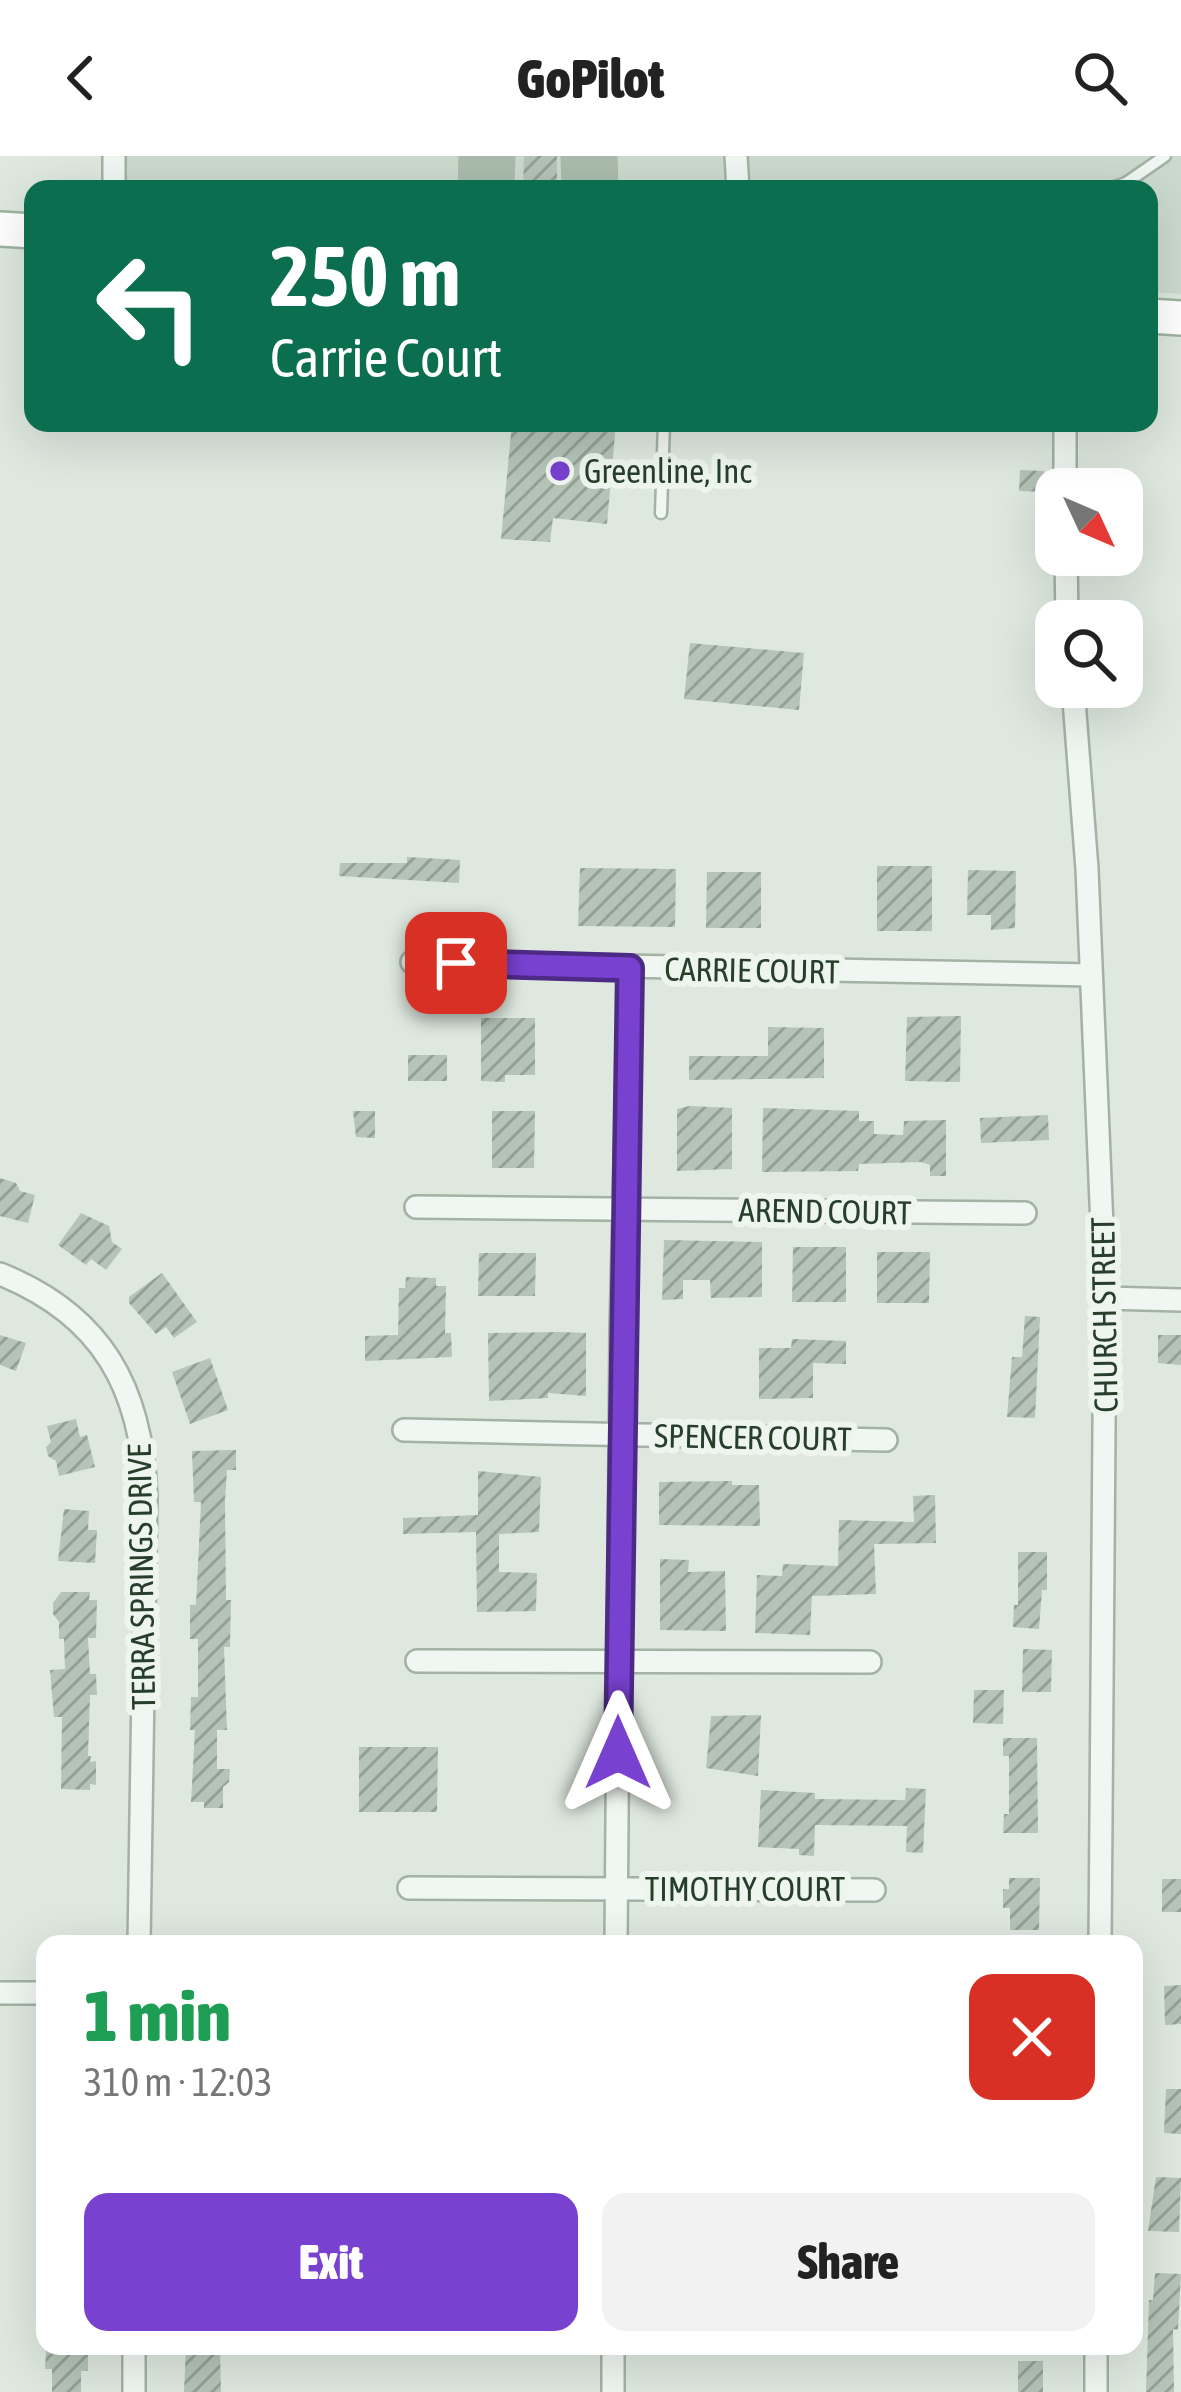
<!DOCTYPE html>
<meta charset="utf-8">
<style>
body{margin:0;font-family:"Asap Condensed",sans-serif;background:#f2f2f2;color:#222;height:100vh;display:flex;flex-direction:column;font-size:45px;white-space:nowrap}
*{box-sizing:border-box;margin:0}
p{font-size:39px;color:#767676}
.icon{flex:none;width:66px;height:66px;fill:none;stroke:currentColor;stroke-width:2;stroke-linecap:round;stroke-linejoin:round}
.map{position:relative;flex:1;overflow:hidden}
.drawer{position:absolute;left:36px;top:1779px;width:1107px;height:420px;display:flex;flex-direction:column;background:#fff;border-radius:24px;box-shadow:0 12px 48px #0002}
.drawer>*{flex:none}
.hud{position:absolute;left:24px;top:24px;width:1134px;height:252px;border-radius:24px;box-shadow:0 12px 48px #0002;background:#0b6e4f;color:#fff;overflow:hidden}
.needle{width:78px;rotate:134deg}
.fabs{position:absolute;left:1035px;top:312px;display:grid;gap:24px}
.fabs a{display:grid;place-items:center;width:108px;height:108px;border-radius:24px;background:#fff;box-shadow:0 12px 48px #0002;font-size:60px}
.pin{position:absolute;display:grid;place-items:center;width:102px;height:102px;color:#fff;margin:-51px;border-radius:24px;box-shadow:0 6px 18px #0006}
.me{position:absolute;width:132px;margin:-66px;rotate:0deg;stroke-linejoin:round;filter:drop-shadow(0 0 9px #0008)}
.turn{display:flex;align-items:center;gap:42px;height:252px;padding:0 48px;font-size:54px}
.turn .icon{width:156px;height:156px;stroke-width:2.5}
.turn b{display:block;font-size:84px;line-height:102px}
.round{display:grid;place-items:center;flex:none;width:126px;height:126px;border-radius:24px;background:#f2f2f2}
.headline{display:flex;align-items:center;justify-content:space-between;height:204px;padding:0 48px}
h1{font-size:72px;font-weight:800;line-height:90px;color:#1e9e55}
.primary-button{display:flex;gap:24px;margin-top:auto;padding:24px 48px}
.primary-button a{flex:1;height:138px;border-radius:24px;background:#7841cf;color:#fff;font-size:48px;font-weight:800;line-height:138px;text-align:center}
.primary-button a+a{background:#f2f2f2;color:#222}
header{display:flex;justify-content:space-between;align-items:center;height:156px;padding:0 48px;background:#fff;font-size:54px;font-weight:800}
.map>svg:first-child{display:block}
.built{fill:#ccdace}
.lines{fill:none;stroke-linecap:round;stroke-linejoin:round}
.taxiway{stroke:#aabcad;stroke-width:57}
.building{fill:url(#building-hatch)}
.lane-casing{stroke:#a3b2a5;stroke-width:15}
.street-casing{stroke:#a3b2a5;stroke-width:26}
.primary-casing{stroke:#9db3a0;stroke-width:38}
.lane{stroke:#f0f6f1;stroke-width:10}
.street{stroke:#f0f6f1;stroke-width:21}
.primary{stroke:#fff;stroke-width:33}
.route-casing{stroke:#4e2a87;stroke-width:30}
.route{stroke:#7841cf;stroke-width:21}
.poi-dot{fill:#7841cf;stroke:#edf5ee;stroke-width:4.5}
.labels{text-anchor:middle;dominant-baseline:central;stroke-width:12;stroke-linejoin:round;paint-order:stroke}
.poi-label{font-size:33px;fill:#273e2b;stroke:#edf5ee;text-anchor:start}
.street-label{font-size:33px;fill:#273e2b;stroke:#edf5ee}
</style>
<header><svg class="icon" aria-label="back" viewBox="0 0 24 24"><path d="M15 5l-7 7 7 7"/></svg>GoPilot<svg class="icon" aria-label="search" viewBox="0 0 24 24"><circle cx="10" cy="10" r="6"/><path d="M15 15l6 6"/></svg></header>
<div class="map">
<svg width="1181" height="2236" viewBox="0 0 1181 2236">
<defs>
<pattern id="building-hatch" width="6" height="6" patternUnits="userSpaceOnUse" patternTransform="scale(3)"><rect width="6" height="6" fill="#b5c4b7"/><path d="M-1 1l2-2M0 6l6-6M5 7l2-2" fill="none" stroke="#93a195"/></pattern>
</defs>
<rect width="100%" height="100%" fill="#dee8df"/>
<!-- built -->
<polygon class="built" points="127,0 1181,0 1181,138 1149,136 1149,33 127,33"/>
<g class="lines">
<!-- taxiway -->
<g class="taxiway">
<polyline points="589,0 590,33"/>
<polyline points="486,33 487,0"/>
</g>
</g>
<!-- building -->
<g class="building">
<polygon points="524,0 557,0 557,33 523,33"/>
<polygon points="512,267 616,267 607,368 553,362 550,386 501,383"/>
<polygon points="1020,314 1044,315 1043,336 1019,335"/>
<polygon points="690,487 804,497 799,554 684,543"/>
<polygon points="407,701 460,704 459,727 339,720 340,707 407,707"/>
<rect x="877" y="710" width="55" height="65"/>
<polygon points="580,712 676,713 675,771 578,770"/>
<polygon points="968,714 1016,715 1015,772 991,774 991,759 967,759"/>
<polygon points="707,716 761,716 761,772 706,772"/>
<polygon points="961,860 960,926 905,925 907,861"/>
<polygon points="481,862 535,862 535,919 505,919 505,926 481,925"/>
<polygon points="768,871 824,872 824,922 689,924 689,900 768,900"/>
<rect x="408" y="899" width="39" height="26"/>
<polygon points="689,950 732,952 732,1013 677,1015 677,953"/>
<polygon points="763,952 859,955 859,965 874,965 874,978 903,979 904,965 946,964 946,1020 930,1020 930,1009 921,1006 859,1008 858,1015 762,1016"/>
<polygon points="353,955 375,955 375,982 356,981"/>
<polygon points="492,955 535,955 534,1012 492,1012"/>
<polygon points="1048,959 1049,984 981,987 980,962"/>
<polygon points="0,1022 16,1027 20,1035 35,1039 28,1067 0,1060"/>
<polygon points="81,1057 109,1070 112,1086 122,1093 106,1114 91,1103 86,1109 58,1089"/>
<polygon points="664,1084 762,1086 762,1141 711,1142 710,1124 683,1124 683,1143 662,1144"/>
<polygon points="793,1091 846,1091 846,1146 792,1146"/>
<polygon points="877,1096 930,1096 929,1147 877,1147"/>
<polygon points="479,1097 536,1097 535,1140 478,1140"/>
<polygon points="162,1117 197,1166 174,1182 166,1171 156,1178 129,1147 129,1141"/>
<polygon points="406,1121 436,1122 436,1130 446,1130 445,1177 451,1177 452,1201 365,1205 365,1180 398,1179 399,1132 405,1132"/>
<polygon points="1025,1160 1040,1161 1035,1262 1007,1261 1012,1201 1022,1201"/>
<polygon points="560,1176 586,1177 586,1240 548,1237 548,1242 489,1245 488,1177"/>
<polygon points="0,1179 26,1187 16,1215 0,1209"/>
<polygon points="1158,1179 1181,1179 1181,1209 1158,1207"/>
<polygon points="792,1183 846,1185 846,1208 813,1207 813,1242 759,1243 759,1192 791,1192"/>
<polygon points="210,1202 228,1254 190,1268 172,1216"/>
<polygon points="76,1263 80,1281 87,1279 95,1311 59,1320 56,1305 48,1300 46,1291 51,1286 47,1270"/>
<polygon points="236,1294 236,1314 227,1314 225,1345 226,1444 231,1444 230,1491 224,1491 227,1574 217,1574 217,1613 230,1613 229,1626 223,1631 223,1652 204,1652 204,1646 191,1646 195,1574 190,1574 191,1541 198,1541 198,1483 190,1483 190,1449 196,1449 201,1346 194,1346 192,1295"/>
<polygon points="478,1315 541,1321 539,1376 499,1378 499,1416 537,1417 536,1455 477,1456 476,1376 403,1378 403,1362 478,1359"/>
<polygon points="732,1325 732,1329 759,1329 760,1370 659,1369 659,1326"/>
<polygon points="935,1339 936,1387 874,1388 876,1438 812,1440 810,1479 755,1477 757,1419 782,1420 783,1408 838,1410 839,1364 914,1366 913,1340"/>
<polygon points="64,1353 89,1355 88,1374 97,1374 95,1407 58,1405"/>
<polygon points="1018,1396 1047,1396 1047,1434 1042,1434 1039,1473 1013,1471 1014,1449 1018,1449"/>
<polygon points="660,1403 689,1404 688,1416 725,1415 726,1475 660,1474"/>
<polygon points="61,1436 90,1436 89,1444 97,1444 96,1482 88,1482 90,1518 96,1518 97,1539 90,1539 88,1600 91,1600 90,1606 96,1605 96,1629 90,1628 90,1634 61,1633 62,1561 54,1561 50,1514 65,1513 64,1483 59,1483 59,1466 53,1458 53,1447"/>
<polygon points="1023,1493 1052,1494 1051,1536 1022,1536"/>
<polygon points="974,1534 1004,1534 1003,1568 973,1567"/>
<polygon points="761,1559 758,1620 706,1612 711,1560"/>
<polygon points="1003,1582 1037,1582 1038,1677 1003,1677 1004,1658 1009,1658 1009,1600 1003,1600"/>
<polygon points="359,1591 438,1591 437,1656 359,1656"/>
<polygon points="906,1632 926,1633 923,1697 906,1696 907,1670 815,1669 814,1700 799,1699 799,1693 758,1691 761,1634 815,1637 815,1643 905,1644"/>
<polygon points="1009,1722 1040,1722 1039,1774 1010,1774 1010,1752 1003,1752 1003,1733 1009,1733"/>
<rect x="1162" y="1723" width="19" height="33"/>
<polygon points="1181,1829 1181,1868 1165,1869 1164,1830"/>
<polygon points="1166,1933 1181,1933 1181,1978 1164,1977"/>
<polygon points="1156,2021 1181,2022 1179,2076 1148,2075"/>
<polygon points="1155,2117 1181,2118 1178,2174 1173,2173 1174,2236 1146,2236 1149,2144 1153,2144"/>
<polygon points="186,2191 220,2193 221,2236 184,2236"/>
<polygon points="46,2195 88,2195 88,2215 81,2215 81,2236 52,2236 52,2213 45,2213"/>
<rect x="1018" y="2205" width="25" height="31"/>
</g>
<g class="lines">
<!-- lane casing -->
<g class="lane-casing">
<g id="lane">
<polyline points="1109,33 1126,27 1165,0"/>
<polyline points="661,357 664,267"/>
</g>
</g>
<!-- street casing -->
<g class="street-casing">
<g id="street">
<polyline points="736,0 738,33"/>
<polyline points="114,33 114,0"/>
<polyline points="1065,333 1065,267"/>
<polyline points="1066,399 1067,465"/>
<polyline points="1073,531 1087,713 1105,1142 1100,1788"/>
<polyline points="412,806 1091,819"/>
<polyline points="416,1051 1025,1057"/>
<path d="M0 1118C102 1159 142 1232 146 1340L139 1788"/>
<polyline points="1105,1142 1181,1144"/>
<polyline points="404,1274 886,1284"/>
<polyline points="417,1505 870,1506"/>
<polyline points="409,1732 874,1734"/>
<polyline points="616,1788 621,1173 630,812"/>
<polyline points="0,1837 45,1837"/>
<polyline points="134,2236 134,2190"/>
<polyline points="613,2236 613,2190"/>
<polyline points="1096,2236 1096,2190"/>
</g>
</g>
<!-- primary casing -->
<g class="primary-casing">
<g id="primary">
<polyline points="0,73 33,75"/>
<polyline points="1149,160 1181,162"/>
</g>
</g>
<!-- lane -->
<use href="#lane" class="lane"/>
<!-- street -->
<use href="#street" class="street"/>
<!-- primary -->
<use href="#primary" class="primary"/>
</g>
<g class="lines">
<!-- route casing -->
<g class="route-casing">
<polyline id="route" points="456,807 630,812 618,1597"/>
</g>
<!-- route -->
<use href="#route" class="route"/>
</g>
<!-- markers -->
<circle class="poi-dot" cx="560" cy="315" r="12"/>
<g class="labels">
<!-- poi labels -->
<g class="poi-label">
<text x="584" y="315">Greenline, Inc</text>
</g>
<!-- street labels -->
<g class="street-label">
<text transform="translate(752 814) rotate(1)">CARRIE COURT</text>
<text transform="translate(825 1055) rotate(1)">AREND COURT</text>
<text transform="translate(1104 1159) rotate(-91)">CHURCH STREET</text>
<text transform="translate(753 1281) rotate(1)">SPENCER COURT</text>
<text transform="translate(141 1421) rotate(-91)">TERRA SPRINGS DRIVE</text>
<text x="745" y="1733">TIMOTHY COURT</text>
</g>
</g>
</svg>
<div class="fabs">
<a><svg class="needle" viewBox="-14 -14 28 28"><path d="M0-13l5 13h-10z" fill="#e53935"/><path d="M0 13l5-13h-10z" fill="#767676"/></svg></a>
<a><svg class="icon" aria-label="search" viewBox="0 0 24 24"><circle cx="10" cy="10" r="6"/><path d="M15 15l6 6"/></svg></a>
</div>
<div class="pin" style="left:456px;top:807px;background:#d93025"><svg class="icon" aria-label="arrive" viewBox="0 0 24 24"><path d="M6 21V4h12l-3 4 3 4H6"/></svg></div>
<svg class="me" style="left:618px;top:1597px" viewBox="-20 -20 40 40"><path d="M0-17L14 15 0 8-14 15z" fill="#7841cf" stroke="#fff" stroke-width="4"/></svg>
<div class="hud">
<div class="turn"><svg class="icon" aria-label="left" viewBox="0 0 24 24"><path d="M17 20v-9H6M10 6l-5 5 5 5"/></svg><div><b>250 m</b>Carrie Court</div></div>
</div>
<section class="drawer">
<div class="headline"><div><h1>1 min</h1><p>310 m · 12:03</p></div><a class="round" style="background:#d93025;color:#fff"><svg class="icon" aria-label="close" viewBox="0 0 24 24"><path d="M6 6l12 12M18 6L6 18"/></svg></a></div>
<div class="primary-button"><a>Exit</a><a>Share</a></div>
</section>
</div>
